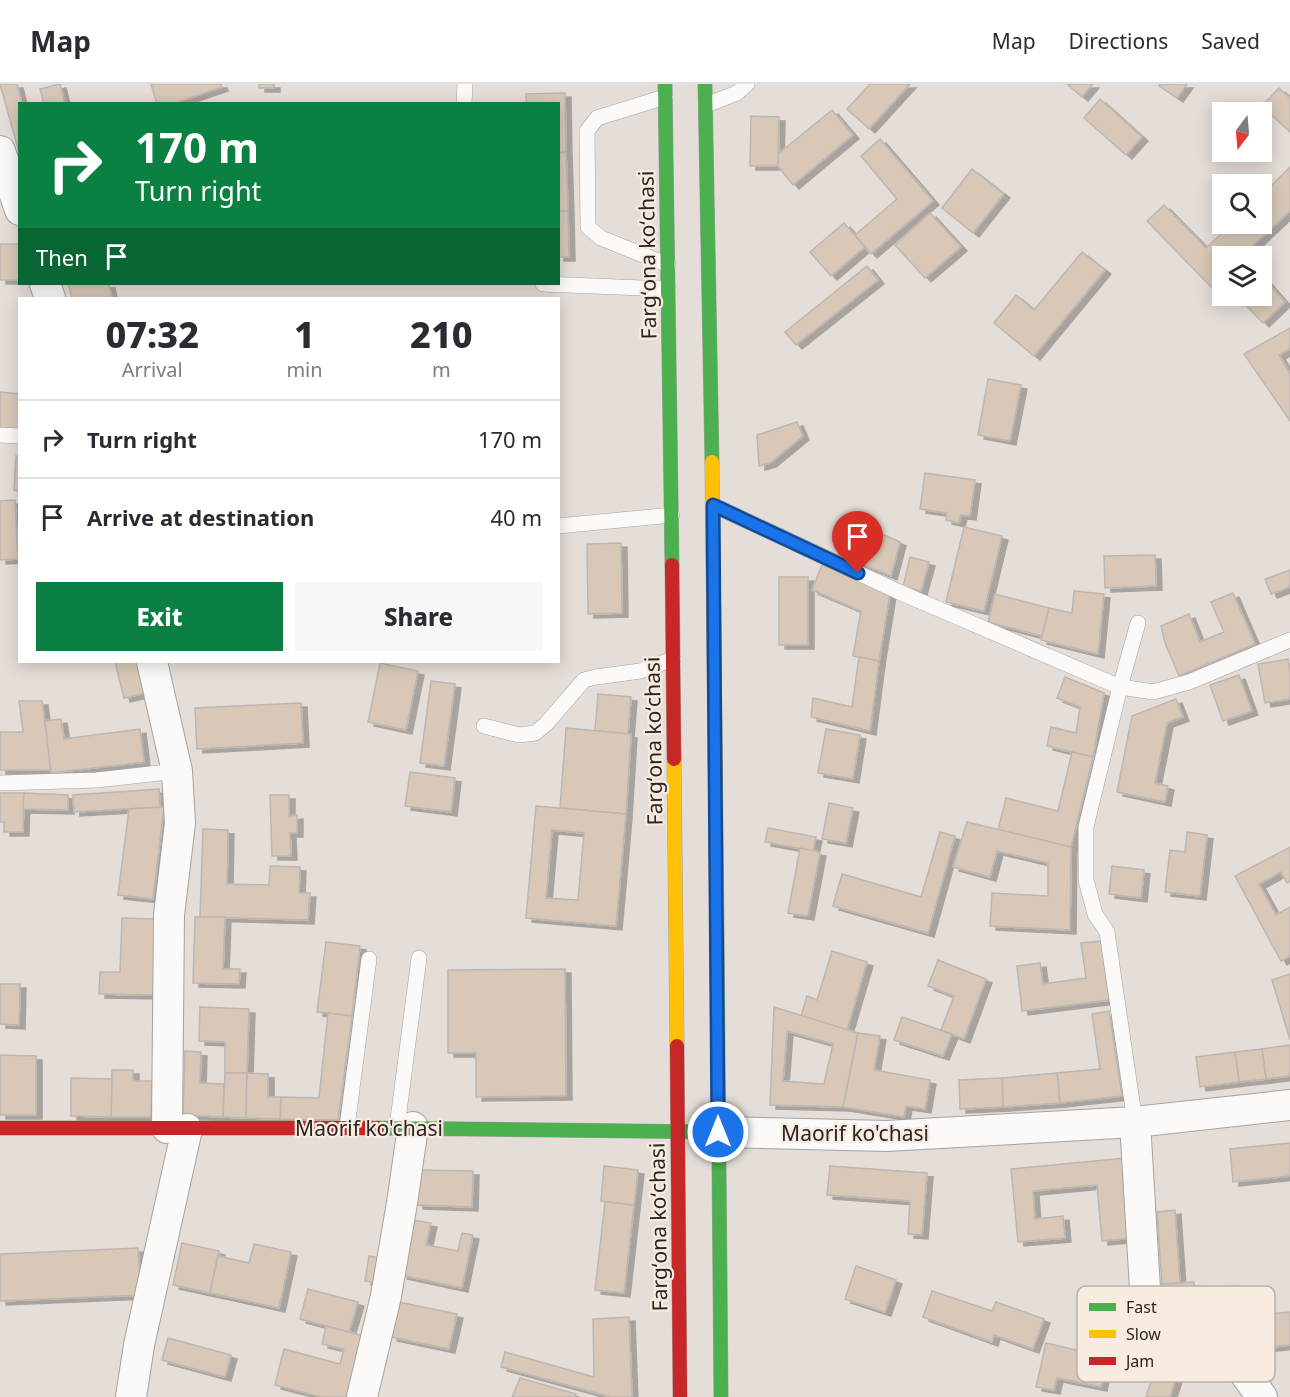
<!DOCTYPE html>
<meta charset="utf-8">
<style>
body{margin:0;font-family:"Noto Sans",sans-serif;background:#f7f7f7;color:#2b2b33;height:100vh;display:flex;flex-direction:column;font-size:22px;white-space:nowrap}
*{box-sizing:border-box;margin:0}
p{font-size:20px;color:#7c7c81}
.icon{flex:none;width:33px;height:33px;fill:none;stroke:currentColor;stroke-width:2;stroke-linecap:round;stroke-linejoin:round}
.map{position:relative;flex:1;overflow:hidden}
.details{position:absolute;left:18px;top:213px;width:542px;height:366px;display:flex;flex-direction:column;background:#fff;border-radius:0px;box-shadow:0 3px 15px #0003}
.details>*{flex:none}
.hud{position:absolute;left:18px;top:18px;width:542px;height:183px;border-radius:0px;box-shadow:0 3px 15px #0003;background:#0b8043;color:#fff;overflow:hidden}
.needle{width:39px;rotate:196deg}
.buttons{position:absolute;left:1212px;top:18px;display:grid;gap:12px}
.buttons a{display:grid;place-items:center;width:60px;height:60px;border-radius:0px;background:#fff;box-shadow:0 3px 15px #0003;font-size:30px}
.pin{position:absolute;display:grid;place-items:center;width:51px;height:51px;color:#fff;margin:-62px -26px;border-radius:50% 50% 50% 0;rotate:-45deg;box-shadow:0 0 6px #0007}
.pin .icon{rotate:45deg}
.me{position:absolute;width:66px;margin:-33px;rotate:0deg;stroke-linejoin:round;filter:drop-shadow(0 0 4px #0008)}
.turn{display:flex;align-items:center;gap:21px;height:126px;padding:0 18px;font-size:27px}
.turn .icon{width:78px;height:78px;stroke-width:2.5}
.turn b{display:block;font-size:42px;line-height:51px}
.then{display:flex;align-items:center;height:57px;padding:0 18px;background:#0003;gap:12px;font-size:22px}
.eta{display:flex;justify-content:space-evenly;align-items:center;height:102px;text-align:center}
.eta b{font-size:36px;font-weight:800;line-height:42px}
.action{display:flex;gap:12px;margin-top:auto;padding:12px 18px}
.action a{flex:1;height:69px;border-radius:0px;background:#0b8043;color:#fff;font-size:24px;font-weight:800;line-height:69px;text-align:center}
.action a+a{background:#f7f7f7;color:#2b2b33}
ul{padding:0;list-style:none}
li{display:flex;align-items:center;gap:18px;height:78px;padding:0 18px;border-top:2px solid #e1e1e2}
li div{flex:1}
li b{display:block;font-size:22px}
li em{font-style:normal}
header{display:flex;align-items:center;gap:36px;box-sizing:border-box;height:84px;padding:0 30px;background:#fff;border-bottom:2px solid #e1e1e2}
header strong{font-size:28px}
nav{display:flex;gap:33px;margin-inline-start:auto;font-size:21px}
.map>svg:first-child{display:block}
.building{fill:#d9c8b8;stroke:#bcb6b2;stroke-width:1.5;fill-rule:evenodd;filter:url(#shadow)}
.lines{fill:none;stroke-linecap:round;stroke-linejoin:round}
.lane-casing{stroke:#a7a29e;stroke-width:16}
.street-casing{stroke:#a7a29e;stroke-width:32}
.fast-casing{stroke:#a7a29e;stroke-width:15}
.slow-casing{stroke:#a7a29e;stroke-width:15}
.jam-casing{stroke:#a7a29e;stroke-width:15}
.lane{stroke:#fbfaf9;stroke-width:15}
.street{stroke:#fbfaf9;stroke-width:30}
.fast{stroke:#4caf50;stroke-width:14}
.slow{stroke:#ffc107;stroke-width:14}
.jam{stroke:#c62828;stroke-width:14}
.route-casing{stroke:#114b97;stroke-width:15}
.route{stroke:#1a73e8;stroke-width:10}
.labels{text-anchor:middle;dominant-baseline:central;stroke-width:4.5;stroke-linejoin:round;paint-order:stroke}
.street-label{font-size:21px;fill:#2a2521;stroke:#f8ebe0}
.key{fill:#f8ebe0;stroke:#bab0a7;stroke-width:1.5}
.key-label{font-size:16px;fill:#2a2521}
</style>
<header>
<strong>Map</strong>
<nav><a>Map</a><a>Directions</a><a>Saved</a></nav>
</header>
<div class="map">
<svg width="1290" height="1313" viewBox="0 0 1290 1313">
<defs>
<filter id="shadow"><feDropShadow dx="6" dy="4" stdDeviation="0" flood-color="#0004"/></filter>
</defs>
<rect width="100%" height="100%" fill="#e5ded8"/>
<!-- building -->
<g class="building">
<polygon points="0,0 17,0 22,20 20,20 20,72"/>
<polygon points="60,0 65,20 44,20 40,5"/>
<polygon points="151,0 221,0 222,3 172,20 157,20"/>
<rect x="259" y="0" width="15" height="4"/>
<polygon points="870,0 910,0 869,45 847,25"/>
<polygon points="1067,0 1093,0 1082,13"/>
<polygon points="1161,0 1187,0 1177,14 1159,2"/>
<polygon points="1279,4 1290,14 1290,48 1262,22"/>
<polygon points="565,9 566,68 558,69 558,20 526,20 526,10"/>
<polygon points="1100,15 1142,53 1126,71 1084,34"/>
<polygon points="832,26 853,51 793,101 778,82 778,70"/>
<polygon points="751,32 779,33 778,82 750,82"/>
<polygon points="880,55 933,117 871,170 855,151 897,115 861,72"/>
<polygon points="566,68 568,127 558,127 558,69"/>
<polygon points="1290,83 1290,127 1242,172 1222,172 1222,191 1211,203 1147,137 1164,121 1206,164 1232,140 1262,140 1262,111"/>
<polygon points="972,85 1004,110 973,149 942,124"/>
<polygon points="558,127 568,127 569,173 558,173"/>
<polygon points="930,129 961,163 925,194 895,161"/>
<polygon points="844,139 865,163 831,192 810,168"/>
<rect x="0" y="160" width="20" height="36"/>
<polygon points="1082,168 1105,186 1034,272 994,239 1016,211 1034,226"/>
<polygon points="867,182 878,196 796,261 785,248"/>
<polygon points="1262,192 1285,218 1263,239 1237,212 1262,212"/>
<polygon points="68,200 109,200 112,214 72,214"/>
<polygon points="1290,244 1290,265 1279,271 1290,290 1290,337 1244,270"/>
<polygon points="988,295 1021,301 1010,357 978,351"/>
<polygon points="0,308 20,310 20,345 0,344"/>
<polygon points="797,338 803,352 770,379 759,382 757,351"/>
<polygon points="16,372 20,373 20,407 14,406"/>
<polygon points="925,389 975,396 970,432 961,431 959,439 946,436 947,429 920,425"/>
<polygon points="15,416 18,475 0,476 0,417"/>
<polygon points="852,437 900,458 891,492 838,470"/>
<polygon points="964,443 1002,452 984,527 946,518"/>
<polygon points="621,459 622,529 588,530 587,460"/>
<polygon points="1155,471 1156,502 1105,504 1104,472"/>
<polygon points="910,473 929,478 921,507 903,503"/>
<polygon points="822,481 890,509 879,577 853,572 861,527 812,506"/>
<polygon points="1290,486 1290,503 1271,510 1265,495"/>
<rect x="779" y="493" width="29" height="68"/>
<polygon points="1074,507 1104,510 1098,570 1041,556 1049,524 1072,529"/>
<polygon points="1233,509 1255,560 1179,592 1165,559 1161,542 1189,530 1200,558 1224,548 1211,518"/>
<polygon points="995,510 1049,524 1042,552 988,538"/>
<polygon points="859,573 879,577 870,647 811,633 813,614 852,623"/>
<polygon points="1288,575 1290,587 1290,615 1265,619 1258,580"/>
<polygon points="115,578 143,578 150,608 124,614"/>
<polygon points="380,579 418,587 406,646 368,638"/>
<polygon points="1239,591 1252,627 1223,637 1210,601"/>
<polygon points="1065,593 1104,609 1093,673 1047,662 1051,643 1076,649 1080,623 1057,614"/>
<polygon points="431,597 455,600 444,682 420,679"/>
<polygon points="598,610 631,613 628,650 595,647"/>
<polygon points="1176,615 1183,633 1167,639 1155,699 1168,702 1165,718 1117,708 1132,632"/>
<polygon points="19,617 42,617 51,686 0,686 0,648 23,648"/>
<polygon points="301,619 303,659 197,665 195,624"/>
<polygon points="61,635 64,655 140,645 144,678 51,689 45,637"/>
<polygon points="566,644 631,650 626,730 560,724"/>
<polygon points="826,645 860,651 853,695 818,689"/>
<polygon points="1072,668 1093,673 1071,763 998,746 1006,714 1058,727"/>
<polygon points="410,688 455,694 451,728 405,722"/>
<polygon points="159,705 160,723 74,728 73,711"/>
<polygon points="0,709 24,709 23,748 4,748 4,738 0,738"/>
<polygon points="24,709 68,711 68,726 23,725"/>
<polygon points="270,711 289,711 289,732 297,731 297,749 290,749 291,772 272,772"/>
<polygon points="829,719 853,724 846,759 822,755"/>
<path d="M536 722 626 730 616 842 526 834ZM552 746 584 749 578 816 546 814Z"/>
<polygon points="164,723 153,815 118,811 129,725"/>
<polygon points="967,738 1071,763 1070,846 990,842 992,809 1048,812 1048,779 997,767 990,793 953,783"/>
<polygon points="768,744 816,753 813,767 765,758"/>
<polygon points="203,745 228,746 227,800 269,801 270,782 300,783 299,809 310,809 308,836 200,833"/>
<polygon points="940,748 955,752 928,849 833,822 842,790 921,813"/>
<polygon points="1187,748 1207,751 1200,812 1165,808 1170,766 1185,768"/>
<polygon points="1290,763 1290,797 1287,799 1281,788 1259,800 1276,831 1290,823 1290,872 1281,877 1235,792"/>
<polygon points="800,764 820,768 808,832 788,829"/>
<polygon points="1112,782 1144,786 1141,814 1109,810"/>
<polygon points="195,833 225,833 223,885 240,885 239,900 193,899"/>
<polygon points="122,834 156,835 154,911 99,910 100,888 120,888"/>
<polygon points="1101,857 1109,916 1022,927 1017,882 1040,879 1043,900 1086,894 1081,859"/>
<polygon points="326,858 360,862 352,932 317,928"/>
<polygon points="832,867 867,878 847,946 801,932 807,912 817,916"/>
<polygon points="938,876 986,895 964,955 941,946 954,912 928,902"/>
<polygon points="565,885 566,1012 476,1013 476,969 448,969 448,886"/>
<polygon points="1290,890 1290,956 1272,896"/>
<polygon points="0,900 20,900 19,941 0,940"/>
<polygon points="200,923 249,925 247,989 225,989 225,958 199,957"/>
<path d="M774 923 858 949 843 1023 770 1021ZM787 947 833 960 824 1000 783 997Z"/>
<polygon points="1109,927 1122,1012 1060,1019 1057,989 1100,985 1092,930"/>
<polygon points="328,929 352,932 338,1036 280,1035 281,1013 319,1014"/>
<polygon points="902,933 952,950 943,972 894,956"/>
<polygon points="858,949 880,952 874,986 930,996 925,1025 906,1022 904,1033 843,1023"/>
<polygon points="1290,961 1290,992 1266,995 1262,965"/>
<polygon points="1262,965 1266,995 1239,998 1235,968"/>
<polygon points="185,967 201,968 200,999 224,1000 223,1033 183,1031"/>
<polygon points="1235,968 1239,998 1200,1003 1196,973"/>
<polygon points="0,971 36,972 36,1031 0,1031"/>
<polygon points="112,986 133,986 133,997 152,997 151,1033 111,1033"/>
<polygon points="225,989 247,989 246,1034 223,1033"/>
<polygon points="247,989 268,990 268,1013 281,1013 280,1035 246,1034"/>
<polygon points="1057,989 1060,1019 1003,1023 1002,994"/>
<polygon points="71,994 112,995 111,1033 71,1032"/>
<polygon points="1002,994 1003,1023 960,1025 959,996"/>
<polygon points="1290,1059 1290,1092 1233,1098 1230,1065"/>
<polygon points="1126,1074 1134,1154 1102,1157 1097,1101 1033,1107 1035,1135 1063,1132 1065,1154 1018,1158 1011,1085"/>
<polygon points="604,1082 638,1086 634,1121 601,1117"/>
<polygon points="830,1082 927,1089 922,1151 908,1150 910,1117 827,1111"/>
<polygon points="418,1086 473,1087 472,1123 417,1121"/>
<polygon points="605,1118 634,1121 624,1209 595,1206"/>
<polygon points="1175,1126 1180,1199 1162,1200 1157,1128"/>
<polygon points="413,1136 431,1139 426,1161 458,1167 462,1149 473,1151 462,1204 401,1191"/>
<polygon points="182,1159 219,1167 210,1209 173,1201"/>
<polygon points="254,1160 291,1168 279,1224 210,1209 218,1172 249,1179"/>
<polygon points="138,1164 141,1211 0,1217 0,1170"/>
<polygon points="369,1172 386,1175 382,1200 365,1197"/>
<polygon points="856,1182 896,1196 885,1228 845,1215"/>
<polygon points="1194,1198 1197,1241 1164,1243 1162,1200"/>
<polygon points="1231,1202 1250,1204 1249,1232 1290,1228 1290,1261 1252,1265 1230,1254"/>
<polygon points="308,1205 358,1218 349,1248 300,1235"/>
<polygon points="932,1207 992,1227 996,1218 1044,1235 1033,1265 994,1251 992,1258 923,1233"/>
<polygon points="399,1218 457,1230 449,1265 391,1253"/>
<polygon points="629,1233 632,1313 611,1313 501,1283 505,1268 594,1293 593,1235"/>
<polygon points="326,1242 368,1253 352,1313 322,1313 275,1301 284,1265 340,1280 344,1265 322,1260"/>
<polygon points="168,1254 231,1271 225,1293 162,1276"/>
<polygon points="1046,1259 1107,1273 1101,1303 1057,1294 1054,1306 1036,1303"/>
<polygon points="1159,1271 1181,1278 1170,1313 1146,1313"/>
<polygon points="520,1294 576,1310 575,1313 512,1313"/>
</g>
<g class="lines">
<!-- lane casing -->
<g class="lane-casing">
<g id="lane">
<polyline points="665,13 597,34 587,47 588,143 601,154 668,181"/>
<polyline points="464,20 465,0"/>
<polyline points="706,21 737,9 747,0"/>
<polyline points="543,200 668,205"/>
<polyline points="0,351 20,352"/>
<polyline points="713,421 899,508 1120,603 1086,743 1086,796 1095,830 1107,848 1135,1038"/>
<polyline points="558,442 672,431"/>
<polyline points="1138,539 1120,603 1153,608 1189,598 1290,556"/>
<polyline points="484,642 519,651 535,649 546,640 584,596 596,593 640,587 673,575"/>
<polyline points="0,699 97,696 177,687"/>
<polyline points="347,1043 369,875"/>
<polyline points="397,1043 419,874"/>
</g>
</g>
<!-- street casing -->
<g class="street-casing">
<g id="street">
<polyline points="0,67 20,126"/>
<polyline points="45,200 50,214"/>
<polyline points="152,578 177,687 180,739 169,831 167,1044"/>
<polyline points="1135,1038 1147,1238 1152,1249 1162,1253 1194,1257 1235,1276 1262,1313"/>
<polyline points="718,1048 887,1052 1135,1038 1290,1021"/>
<polyline points="131,1313 139,1261 187,1045"/>
<polyline points="362,1313 386,1212 402,1119 413,1043"/>
</g>
</g>
<!-- fast casing -->
<g class="fast-casing">
<g id="fast">
<polyline points="665,0 672,481"/>
<polyline points="705,0 712,378"/>
<polyline points="717,847 721,1313"/>
<polyline points="377,1044 718,1048"/>
</g>
</g>
<!-- slow casing -->
<g class="slow-casing">
<g id="slow">
<polyline points="712,378 717,847"/>
<polyline points="674,675 677,962"/>
</g>
</g>
<!-- jam casing -->
<g class="jam-casing">
<g id="jam">
<polyline points="672,481 674,675"/>
<polyline points="677,962 680,1313"/>
<polyline points="0,1044 377,1044"/>
</g>
</g>
<!-- lane -->
<use href="#lane" class="lane"/>
<!-- street -->
<use href="#street" class="street"/>
<!-- fast -->
<use href="#fast" class="fast"/>
<!-- slow -->
<use href="#slow" class="slow"/>
<!-- jam -->
<use href="#jam" class="jam"/>
</g>
<g class="lines">
<!-- route casing -->
<g class="route-casing">
<polyline id="route" points="718,1048 713,421 858,489"/>
</g>
<!-- route -->
<use href="#route" class="route"/>
</g>
<g class="labels">
<!-- street labels -->
<g class="street-label">
<text transform="translate(647 171) rotate(-91)">Fargʻona koʻchasi</text>
<text transform="translate(653 657) rotate(-91)">Fargʻona koʻchasi</text>
<text x="369" y="1044">Maorif ko'chasi</text>
<text x="855" y="1049">Maorif ko'chasi</text>
<text transform="translate(658 1143) rotate(-91)">Fargʻona koʻchasi</text>
</g>
</g>
<!-- legend -->
<rect x="1077" y="1202" width="198" height="96" rx="9" class="key"/>
<rect x="1089" y="1219" width="27" height="8" fill="#4caf50"/>
<rect x="1089" y="1246" width="27" height="8" fill="#ffc107"/>
<rect x="1089" y="1273" width="27" height="8" fill="#c62828"/>
<g class="key-label">
<text x="1126" y="1229">Fast</text>
<text x="1126" y="1256">Slow</text>
<text x="1126" y="1283">Jam</text>
</g>
</svg>
<div class="buttons">
<a><svg class="needle" viewBox="-14 -14 28 28"><path d="M0-13l5 13h-10z" fill="#e53935"/><path d="M0 13l5-13h-10z" fill="#7c7c81"/></svg></a>
<a><svg class="icon" aria-label="search" viewBox="0 0 24 24"><circle cx="10" cy="10" r="6"/><path d="M15 15l6 6"/></svg></a>
<a><svg class="icon" aria-label="layers" viewBox="0 0 24 24"><path d="M12 4l9 5-9 5-9-5zM3 14l9 5 9-5"/></svg></a>
</div>
<div class="pin" style="left:858px;top:489px;background:#d93025"><svg class="icon" aria-label="arrive" viewBox="0 0 24 24"><path d="M6 21V4h12l-3 4 3 4H6"/></svg></div>
<svg class="me" style="left:718px;top:1048px" viewBox="-20 -20 40 40"><circle r="17" fill="#1a73e8" stroke="#fff" stroke-width="3"/><path d="M0-11L8 9 0 5-8 9z" fill="#fff"/></svg>
<div class="hud">
<div class="turn"><svg class="icon" aria-label="right" viewBox="0 0 24 24"><path d="M7 20v-9h11M14 6l5 5-5 5"/></svg><div><b>170 m</b>Turn right</div></div>
<div class="then">Then<svg class="icon" aria-label="arrive" viewBox="0 0 24 24"><path d="M6 21V4h12l-3 4 3 4H6"/></svg></div>
</div>
<section class="details">
<div class="eta">
<div><b>07:32</b><p>Arrival</p></div>
<div><b>1</b><p>min</p></div>
<div><b>210</b><p>m</p></div>
</div>
<ul>
<li><svg class="icon" aria-label="right" viewBox="0 0 24 24"><path d="M7 20v-9h11M14 6l5 5-5 5"/></svg><div><b>Turn right</b></div><em>170 m</em></li>
<li><svg class="icon" aria-label="arrive" viewBox="0 0 24 24"><path d="M6 21V4h12l-3 4 3 4H6"/></svg><div><b>Arrive at destination</b></div><em>40 m</em></li>
</ul>
<div class="action"><a>Exit</a><a>Share</a></div>
</section>
</div>
